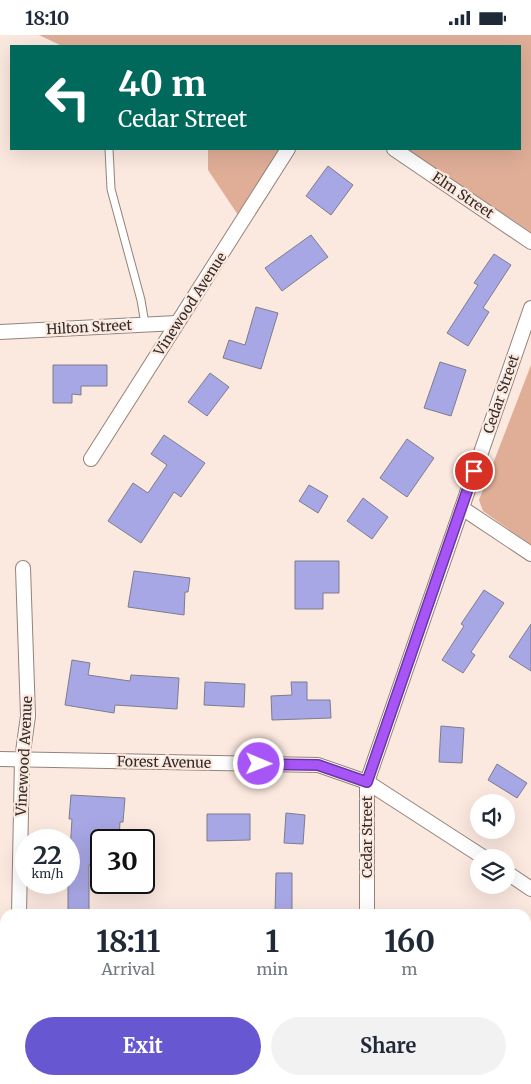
<!DOCTYPE html>
<style>
body{margin:0;font-family:Merriweather,serif;background:#f2f2f3;color:#1f2937;height:100vh;display:flex;flex-direction:column;font-size:19px;white-space:nowrap}
*{box-sizing:border-box;margin:0}
p{font-size:16px;color:#747a83}
.icon{flex:none;width:28px;height:28px;fill:none;stroke:currentColor;stroke-width:2;stroke-linecap:round;stroke-linejoin:round}
.map{position:relative;flex:1;overflow:hidden}
.side{position:absolute;left:0px;top:874px;width:531px;height:176px;display:flex;flex-direction:column;background:#fff;border-radius:15px 15px 0 0;box-shadow:0 5px 20px #0002}
.side>*{flex:none}
.guide{position:absolute;left:10px;top:10px;width:511px;height:105px;border-radius:0px;box-shadow:0 5px 20px #0002;background:#00695c;color:#fff;overflow:hidden}
.fabs{position:absolute;left:470px;top:759px;display:grid;gap:10px}
.fabs a{display:grid;place-items:center;width:45px;height:45px;border-radius:50%;background:#fff;box-shadow:0 5px 20px #0002;font-size:25px}
.speed{position:absolute;left:15px;top:794px;display:flex;gap:10px;font-size:25px;font-weight:700;text-align:center}
.speed>*{display:grid;place-content:center;width:65px;height:65px;border-radius:50%;background:#fff;box-shadow:0 5px 20px #0002;line-height:1}
.speed small{font-size:12px;font-weight:400}
.speed .limit{border:2px solid #111;border-radius:8px;background:#fff;color:#111}
.pin{position:absolute;display:grid;place-items:center;width:42px;height:42px;color:#fff;margin:-21px;border:2px solid #fff;border-radius:50%;box-shadow:0 1px 5px #0007}
.me{position:absolute;width:55px;margin:-28px;rotate:91deg;stroke-linejoin:round;filter:drop-shadow(0 0 4px #0008)}
.turn{display:flex;align-items:center;gap:18px;height:105px;padding:0 25px;font-size:22px}
.turn .icon{width:65px;height:65px;stroke-width:2.5}
.turn b{display:block;font-size:35px;line-height:42px}
.eta{display:flex;justify-content:space-evenly;align-items:center;height:85px;text-align:center}
.eta b{font-size:30px;font-weight:700;line-height:35px}
.action{display:flex;gap:10px;margin-top:auto;padding:10px 25px}
.action a{flex:1;height:58px;border-radius:30px;background:#6757d0;color:#fff;font-size:20px;font-weight:700;line-height:58px;text-align:center}
.action a+a{background:#f2f2f3;color:#1f2937}
.status{display:flex;justify-content:space-between;align-items:center;height:35px;padding:0 25px;background:#fff;direction:ltr}
.status svg{height:14px;fill:currentColor}
.map>svg:first-child{display:block}
.green{fill:#e0ae97}
.building{fill:#a8a7e5;stroke:#7d7d8d}
.lines{fill:none;stroke-linecap:round;stroke-linejoin:round}
.lane-casing{stroke:#94837b;stroke-width:9}
.street-casing{stroke:#94837b;stroke-width:16}
.lane{stroke:#fff;stroke-width:7}
.street{stroke:#fff;stroke-width:14}
.route-casing{stroke:#6d37a1;stroke-width:12}
.route{stroke:#a855f7;stroke-width:9}
.labels{text-anchor:middle;dominant-baseline:central;stroke-width:4.5;stroke-linejoin:round;paint-order:stroke}
.street-label{font-size:14px;fill:#322b28;stroke:#fbe8df}
</style>
<div class="status"><b>18:10</b><svg viewBox="0 0 49 12"><path d="M0 12V9h3v3zM5 12V6h3v6zM10 12V3h3v9zM15 12V0h3v12zM26 1h20v11H26zM47 4h2v5h-2z"/></svg></div>
<div class="map">
<svg width="531" height="1049" viewBox="0 0 531 1049">
<rect width="100%" height="100%" fill="#fbe8df"/>
<!-- green -->
<g class="green">
<polygon points="39,0 531,0 531,197 405,114 520,114 520,11 62,11"/>
<polygon points="208,114 283,114 238,180 208,135"/>
<polygon points="531,330 531,510 483,476 479,465"/>
</g>
<!-- building -->
<g class="building">
<polygon points="328,131 353,150 331,180 306,161"/>
<polygon points="311,200 328,222 282,256 265,233"/>
<polygon points="494,219 511,230 483,273 489,277 468,311 447,298 478,250 474,248"/>
<polygon points="256,272 278,278 261,334 223,323 229,305 245,310"/>
<polygon points="440,327 466,335 451,381 424,373"/>
<polygon points="53,330 107,330 107,351 81,351 81,360 72,359 72,368 53,368"/>
<polygon points="210,338 229,352 207,381 188,367"/>
<polygon points="164,400 205,428 181,462 174,457 141,508 108,486 133,448 148,458 167,430 151,419"/>
<polygon points="407,404 434,423 407,462 380,443"/>
<polygon points="309,450 328,461 318,478 299,466"/>
<polygon points="363,463 388,482 372,504 347,486"/>
<polygon points="295,526 339,526 339,558 323,558 323,574 295,574"/>
<polygon points="134,536 190,543 188,557 185,557 184,580 128,572"/>
<polygon points="484,555 504,568 471,617 475,620 463,638 442,625 464,591 461,589"/>
<polygon points="531,589 531,636 509,622"/>
<polygon points="72,625 90,628 88,640 130,646 131,640 179,643 177,674 115,670 114,678 65,670"/>
<polygon points="205,647 245,649 244,672 204,670"/>
<polygon points="291,647 307,647 307,665 330,665 331,683 272,685 271,661 292,660"/>
<polygon points="441,691 464,693 462,728 439,727"/>
<polygon points="497,729 527,748 517,763 488,745"/>
<polygon points="71,760 125,763 123,787 120,787 119,805 101,805 101,830 89,830 89,879 68,879 68,848 72,784 69,784"/>
<polygon points="286,778 305,780 303,809 284,808"/>
<polygon points="207,779 250,779 250,805 207,806"/>
<polygon points="276,838 292,838 292,879 275,879"/>
</g>
<g class="lines">
<!-- lane casing -->
<g class="lane-casing">
<polyline id="lane" points="109,114 111,154 141,265 145,289"/>
</g>
<!-- street casing -->
<g class="street-casing">
<g id="street">
<polyline points="394,114 531,207"/>
<polyline points="0,297 177,288"/>
<polyline points="91,424 288,114"/>
<polyline points="462,473 531,519"/>
<polyline points="0,724 318,730 367,747 483,822"/>
<polyline points="506,837 531,854"/>
<polyline points="19,879 22,724 28,681 23,533"/>
<polyline points="367,879 367,747 531,273"/>
<polyline points="15,1049 15,1045"/>
<polyline points="366,1049 366,1045"/>
</g>
</g>
<!-- lane -->
<use href="#lane" class="lane"/>
<!-- street -->
<use href="#street" class="street"/>
</g>
<g class="lines">
<!-- route casing -->
<g class="route-casing">
<polyline id="route" points="259,729 318,730 367,747 474,436"/>
</g>
<!-- route -->
<use href="#route" class="route"/>
</g>
<g class="labels">
<!-- street labels -->
<g class="street-label">
<text transform="translate(463 160) rotate(34)">Elm Street</text>
<text transform="translate(190 269) rotate(-57)">Vinewood Avenue</text>
<text transform="translate(89 292) rotate(-3)">Hilton Street</text>
<text transform="translate(501 359) rotate(-71)">Cedar Street</text>
<text transform="translate(24 721) rotate(-87)">Vinewood Avenue</text>
<text transform="translate(164 727) rotate(1)">Forest Avenue</text>
<text transform="translate(367 802) rotate(-90)">Cedar Street</text>
</g>
</g>
</svg>
<div class="fabs">
<a><svg class="icon" aria-label="sound" viewBox="0 0 24 24"><path d="M4 9h4l5-4v14l-5-4H4zM17 9q2 3 0 6"/></svg></a>
<a><svg class="icon" aria-label="layers" viewBox="0 0 24 24"><path d="M12 4l9 5-9 5-9-5zM3 14l9 5 9-5"/></svg></a>
</div>
<div class="speed"><div>22<small>km/h</small></div><div class="limit">30</div></div>
<div class="pin" style="left:474px;top:436px;background:#d93025"><svg class="icon" aria-label="arrive" viewBox="0 0 24 24"><path d="M6 21V4h12l-3 4 3 4H6"/></svg></div>
<svg class="me" style="left:259px;top:729px" viewBox="-20 -20 40 40"><circle r="17" fill="#a855f7" stroke="#fff" stroke-width="3"/><path d="M0-11L8 9 0 5-8 9z" fill="#fff"/></svg>
<div class="guide">
<div class="turn"><svg class="icon" aria-label="left" viewBox="0 0 24 24"><path d="M17 20v-9H6M10 6l-5 5 5 5"/></svg><div><b>40 m</b>Cedar Street</div></div>
</div>
<section class="side">
<div class="eta">
<div><b>18:11</b><p>Arrival</p></div>
<div><b>1</b><p>min</p></div>
<div><b>160</b><p>m</p></div>
</div>
<div class="action"><a>Exit</a><a>Share</a></div>
</section>
</div>
